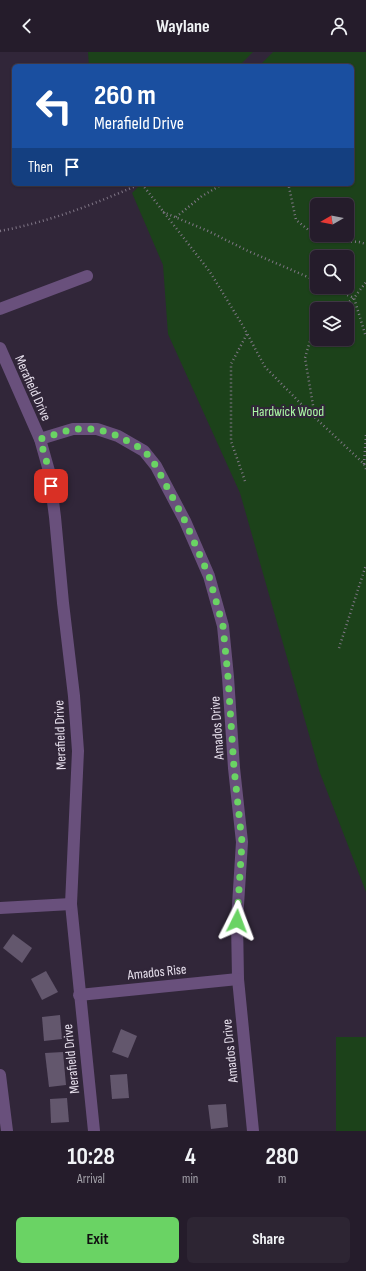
<!DOCTYPE html>
<style>
body{margin:0;font-family:"Sofia Sans Condensed",sans-serif;background:#2d2533;color:#f1f3f6;height:100vh;display:flex;flex-direction:column;font-size:15px;white-space:nowrap}
*{box-sizing:border-box;margin:0}
p{font-size:13px;color:#a3a1a9}
.icon{flex:none;width:22px;height:22px;fill:none;stroke:currentColor;stroke-width:2;stroke-linecap:round;stroke-linejoin:round}
.map{position:relative;height:1079px;overflow:hidden}
.panel{display:flex;flex-direction:column;background:#251c2b;flex:1}
.panel>*{flex:none}
.banner{position:absolute;left:12px;top:12px;width:342px;height:122px;border-radius:6px;box-shadow:0 1px 3px #0004,0 0 0 1px #423a47;background:#1a4fa0;color:#fff;overflow:hidden}
.needle{width:26px;rotate:261deg}
.tools{position:absolute;left:310px;top:146px;display:grid;gap:8px}
.tools a{display:grid;place-items:center;width:44px;height:44px;border-radius:6px;background:#251c2b;box-shadow:0 1px 3px #0004,0 0 0 1px #423a47;font-size:20px}
.pin{position:absolute;display:grid;place-items:center;width:34px;height:34px;color:#fff;margin:-17px;border-radius:8px;box-shadow:0 2px 6px #0006}
.me{position:absolute;width:44px;margin:-22px;rotate:3deg;stroke-linejoin:round;filter:drop-shadow(0 0 3px #0008)}
.turn{display:flex;align-items:center;gap:14px;height:84px;padding:0 16px;font-size:18px}
.turn .icon{width:52px;height:52px;stroke-width:2.5}
.turn b{display:block;font-size:28px;line-height:34px}
.then{display:flex;align-items:center;height:38px;padding:0 16px;background:#0003;gap:8px;font-size:15px}
.eta{display:flex;justify-content:space-evenly;align-items:center;height:68px;text-align:center}
.eta b{font-size:24px;font-weight:700;line-height:28px}
.primary-button{display:flex;gap:8px;margin-top:auto;padding:8px 16px}
.primary-button a{flex:1;height:46px;border-radius:6px;background:#6ad364;color:#111;font-size:16px;font-weight:700;line-height:46px;text-align:center}
.primary-button a+a{background:#2d2533;color:#f1f3f6}
header{display:flex;justify-content:space-between;align-items:center;height:52px;padding:0 16px;background:#251c2b;font-size:18px;font-weight:700}
.map>svg:first-child{display:block}
.green{fill:#1c421a;fill-rule:evenodd}
.building{fill:#63576d}
.lines{fill:none;stroke-linecap:round;stroke-linejoin:round}
.path{stroke:#807787;stroke-width:2.5;stroke-dasharray:1 3;stroke-linecap:butt}
.minor{stroke:#69507c;stroke-width:12}
.route{stroke:#6ad364;stroke-width:7;stroke-dasharray:0 12.6}
.labels{text-anchor:middle;dominant-baseline:central;stroke-width:4;stroke-linejoin:round;paint-order:stroke}
.street-label{font-size:14px;fill:#e6dfec;stroke:#312639}
.park-label{font-size:14px;fill:#acfba6;stroke:#312639}
</style>
<header><svg class="icon" aria-label="back" viewBox="0 0 24 24"><path d="M15 5l-7 7 7 7"/></svg>Waylane<svg class="icon" aria-label="person" viewBox="0 0 24 24"><circle cx="12" cy="8" r="4"/><path d="M4 21q1-7 8-7t8 7"/></svg></header>
<div class="map">
<svg width="366" height="1079" viewBox="0 0 366 1079">
<rect width="100%" height="100%" fill="#312639"/>
<!-- green -->
<g class="green">
<polygon points="88,0 253,0 239,14 89,14"/>
<path d="M273 0H366V840L320 721 240 441 168 282 163 213 132 141 141 132H352V14H259ZM317 153H347V183H317ZM317 205H347V235H317ZM317 257H347V287H317Z"/>
<rect x="336" y="985" width="30" height="94"/>
</g>
<!-- building -->
<g class="building">
<polygon points="13,882 32,896 22,911 3,896"/>
<polygon points="46,919 58,940 42,948 31,927"/>
<polygon points="60,963 62,987 44,989 42,965"/>
<polygon points="121,977 137,984 128,1006 112,1000"/>
<polygon points="63,1000 66,1033 49,1035 45,1001"/>
<polygon points="127,1022 129,1046 112,1047 110,1023"/>
<polygon points="67,1046 69,1070 51,1071 50,1047"/>
<polygon points="226,1052 228,1075 211,1077 208,1053"/>
</g>
<g class="lines">
<!-- path -->
<g class="path">
<polyline points="142,132 210,220 243,274 265,315 307,358 364,412 366,417"/>
<polyline points="292,132 289,135 296,168 321,188 359,190 366,192"/>
<polyline points="163,160 208,179 248,199 317,229"/>
<polyline points="176,165 202,144 223,132"/>
<path d="M0 179C49 170 95 152 140 132"/>
<polyline points="329,235 354,246 366,285"/>
<polyline points="340,257 354,246 366,230"/>
<polyline points="315,365 305,306 313,279 317,276"/>
<polyline points="364,412 366,383"/>
<polyline points="245,429 231,389 231,312 247,282"/>
<polyline points="339,596 366,513"/>
</g>
<!-- minor -->
<g class="minor">
<polyline points="0,257 87,224"/>
<polyline points="0,296 40,387 49,419 55,465 63,551 74,644 78,699 71,852 94,1079"/>
<polyline points="40,387 73,377 97,377 118,384 144,399 156,414 185,469 209,524 223,574 228,625 234,716 242,790 237,869 238,927 253,1079"/>
<polyline points="0,856 71,852"/>
<polyline points="79,943 238,927"/>
<polyline points="0,1023 7,1079"/>
</g>
</g>
<g class="lines">
<!-- route -->
<polyline class="route" points="51,434 49,418 40,387 73,377 97,377 118,384 144,398 156,414 185,469 209,524 223,574 228,625 234,716 242,790 237,869"/>
</g>
<g class="labels">
<!-- street labels -->
<g class="street-label">
<text transform="translate(33 336) rotate(66)">Merafield Drive</text>
<text transform="translate(217 676) rotate(-94)">Amados Drive</text>
<text transform="translate(60 683) rotate(-92)">Merafield Drive</text>
<text transform="translate(157 920) rotate(-6)">Amados Rise</text>
<text transform="translate(230 999) rotate(-96)">Amados Drive</text>
<text transform="translate(71 1007) rotate(-96)">Merafield Drive</text>
</g>
<!-- park labels -->
<g class="park-label">
<text x="288" y="359">Hardwick Wood</text>
</g>
</g>
</svg>
<div class="tools">
<a><svg class="needle" viewBox="-14 -14 28 28"><path d="M0-13l5 13h-10z" fill="#e53935"/><path d="M0 13l5-13h-10z" fill="#a3a1a9"/></svg></a>
<a><svg class="icon" aria-label="search" viewBox="0 0 24 24"><circle cx="10" cy="10" r="6"/><path d="M15 15l6 6"/></svg></a>
<a><svg class="icon" aria-label="layers" viewBox="0 0 24 24"><path d="M12 4l9 5-9 5-9-5zM3 14l9 5 9-5"/></svg></a>
</div>
<div class="pin" style="left:51px;top:434px;background:#d93025"><svg class="icon" aria-label="arrive" viewBox="0 0 24 24"><path d="M6 21V4h12l-3 4 3 4H6"/></svg></div>
<svg class="me" style="left:237px;top:869px" viewBox="-20 -20 40 40"><path d="M0-17L14 15 0 8-14 15z" fill="#6ad364" stroke="#fff" stroke-width="4"/></svg>
<div class="banner">
<div class="turn"><svg class="icon" aria-label="left" viewBox="0 0 24 24"><path d="M17 20v-9H6M10 6l-5 5 5 5"/></svg><div><b>260 m</b>Merafield Drive</div></div>
<div class="then">Then<svg class="icon" aria-label="arrive" viewBox="0 0 24 24"><path d="M6 21V4h12l-3 4 3 4H6"/></svg></div>
</div>
</div>
<section class="panel">
<div class="eta">
<div><b>10:28</b><p>Arrival</p></div>
<div><b>4</b><p>min</p></div>
<div><b>280</b><p>m</p></div>
</div>
<div class="primary-button"><a>Exit</a><a>Share</a></div>
</section>
